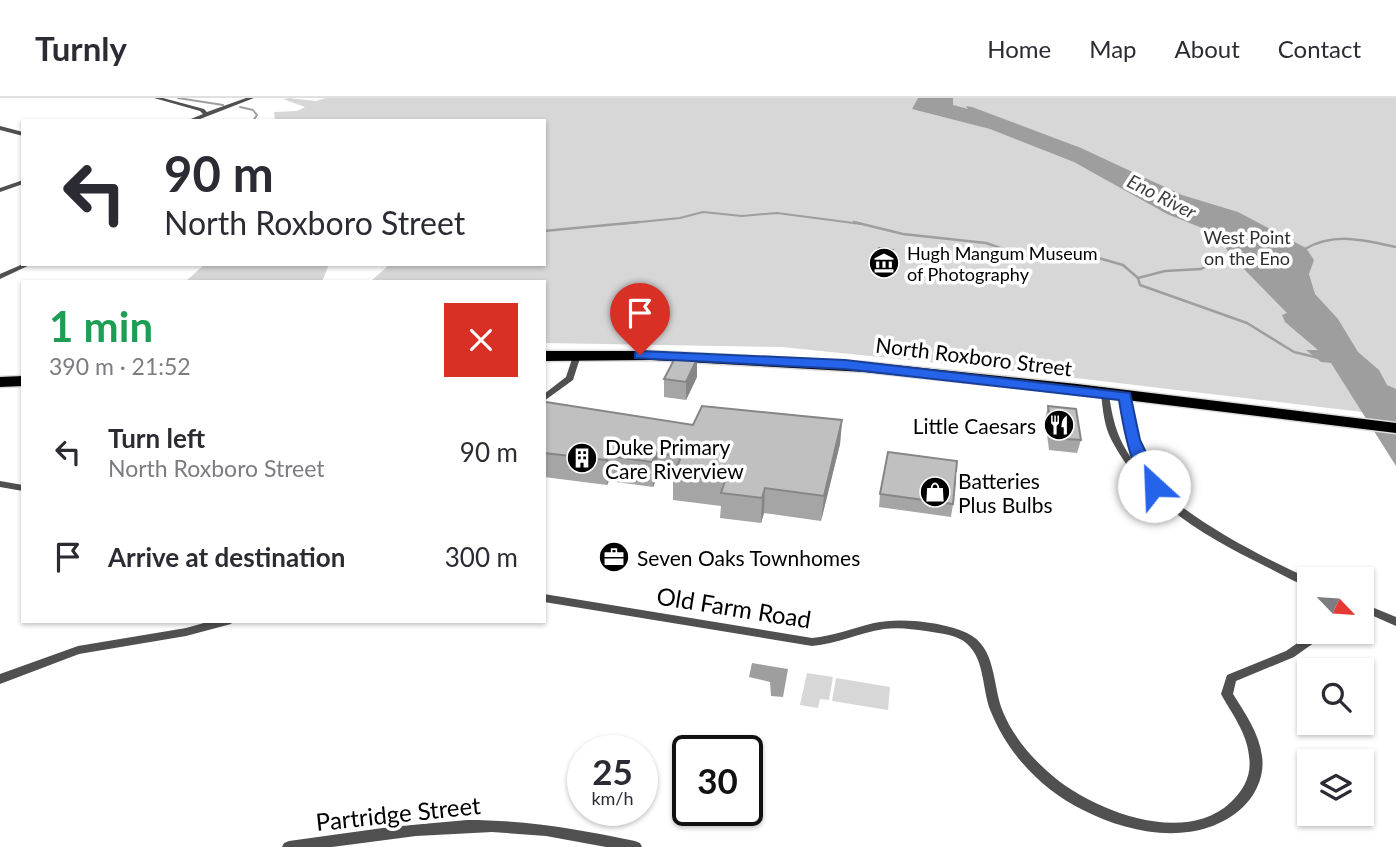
<!DOCTYPE html>
<meta charset="utf-8">
<style>
body{margin:0;font-family:Lato,sans-serif;background:#f7f7f7;color:#2b2b33;height:100vh;display:flex;flex-direction:column;font-size:26px;white-space:nowrap}
*{box-sizing:border-box;margin:0}
p{font-size:23px;color:#7c7c81}
.icon{flex:none;width:38px;height:38px;fill:none;stroke:currentColor;stroke-width:2;stroke-linecap:round;stroke-linejoin:round}
.map{position:relative;flex:1;overflow:hidden}
.sheet{position:absolute;left:21px;top:182px;width:525px;height:343px;display:flex;flex-direction:column;background:#fff;border-radius:0px;box-shadow:0 2px 5px #0004}
.sheet>*{flex:none}
.guide{position:absolute;left:21px;top:21px;width:525px;height:147px;border-radius:0px;box-shadow:0 2px 5px #0004;background:#fff;color:#2b2b33;overflow:hidden}
.needle{width:46px;rotate:115deg}
.tools{position:absolute;left:1297px;top:469px;display:grid;gap:14px}
.tools a{display:grid;place-items:center;width:77px;height:77px;border-radius:0px;background:#fff;box-shadow:0 2px 5px #0004;font-size:35px}
.speed{position:absolute;left:567px;top:637px;display:flex;gap:14px;font-size:35px;font-weight:700;text-align:center}
.speed>*{display:grid;place-content:center;width:91px;height:91px;border-radius:50%;background:#fff;box-shadow:0 2px 5px #0004;line-height:1}
.speed small{font-size:18px;font-weight:400}
.speed .limit{border:4px solid #111;border-radius:10px;background:#fff;color:#111}
.pin{position:absolute;display:grid;place-items:center;width:60px;height:60px;color:#fff;margin:-72px -30px;border-radius:50% 50% 50% 0;rotate:-45deg;box-shadow:0 0 7px #0007}
.pin .icon{rotate:45deg}
.me{position:absolute;width:77px;margin:-38px;rotate:335deg;stroke-linejoin:round;filter:drop-shadow(0 0 5px #0008)}
.turn{display:flex;align-items:center;gap:24px;height:147px;padding:0 28px;font-size:32px}
.turn .icon{width:91px;height:91px;stroke-width:2.5}
.turn b{display:block;font-size:49px;line-height:60px}
.round{display:grid;place-items:center;flex:none;width:74px;height:74px;border-radius:0px;background:#f7f7f7}
.headline{display:flex;align-items:center;justify-content:space-between;height:119px;padding:0 28px}
h1{font-size:42px;font-weight:700;line-height:52px;color:#1e9e55}
ul{padding:0;list-style:none}
li{display:flex;align-items:center;gap:21px;height:105px;padding:0 28px}
li div{flex:1}
li b{display:block;font-size:26px}
li em{font-style:normal}
header{display:flex;align-items:center;gap:42px;box-sizing:border-box;height:98px;padding:0 35px;background:#fff;border-bottom:2px solid #e1e1e2}
header strong{font-size:33px}
nav{display:flex;gap:38px;margin-inline-start:auto;font-size:24px}
.map>svg:first-child{display:block}
.green{fill:#d7d7d7}
.water{fill:#9e9e9e}
.lines{fill:none;stroke-linecap:round;stroke-linejoin:round}
.stream-far1{stroke:#9e9e9e;stroke-width:2}
.stream{stroke:#9e9e9e;stroke-width:2.5}
.highway-casing{stroke:#dbdbdb;stroke-width:3}
.street{fill:#505050;fill-rule:evenodd}
.highway{fill:#000;fill-rule:evenodd}
.wall{fill:#a5a5a5}
.shaded-wall{fill:#868686}
.building{fill:#c0c0c0;stroke:#868686;stroke-width:2}
.route{fill:#2563eb;stroke:#184099;stroke-width:2}
.labels{text-anchor:middle;dominant-baseline:central;stroke-width:7;stroke-linejoin:round;paint-order:stroke}
.far-park-label{font-size:18px;fill:#2e2e2e;stroke:#fff}
.far-poi-label{font-size:18px;fill:#000;stroke:#fff;text-anchor:start}
.far-water-label{font-size:19px;font-style:italic;fill:#3f3f3f;stroke:#fff}
.street-label{font-size:21px;fill:#000;stroke:#fff}
.poi-label{font-size:21px;fill:#000;stroke:#fff;text-anchor:start}
.near-street-label{font-size:24px;fill:#000;stroke:#fff}
</style>
<header>
<strong>Turnly</strong>
<nav><a>Home</a><a>Map</a><a>About</a><a>Contact</a></nav>
</header>
<div class="map">
<svg width="1396" height="749" viewBox="0 0 1396 749">
<rect width="100%" height="100%" fill="#fff"/>
<!-- green -->
<g class="green">
<polygon points="289,0 316,3 326,0 1396,0 1396,318 1025,274 782,249 544,245 544,184 370,184 390,166 544,166 544,23 275,23 274,14 297,13 305,9 283,1"/>
<polygon points="205,166 329,166 322,184 185,184"/>
<polygon points="807,575 833,579 829,602 820,601 818,610 800,607"/>
<polygon points="836,580 890,589 888,612 832,603"/>
</g>
<!-- water -->
<g class="water">
<polygon points="918,0 953,0 953,7 968,11 966,8 972,9 1081,50 1182,97 1238,114 1306,150 1314,162 1309,176 1315,196 1338,221 1358,254 1379,272 1387,287 1396,291 1396,368 1331,265 1321,264 1306,252 1318,252 1285,224 1282,217 1287,215 1240,167 1228,162 1230,157 1221,141 1212,134 1167,116 1074,64 990,31 912,11"/>
<polygon points="752,565 788,571 783,599 771,598 770,584 749,579"/>
</g>
<g class="lines">
<!-- stream-far1 -->
<g class="stream-far1">
<polyline points="178,0 223,7"/>
<polyline points="240,9 253,12 257,17 253,23"/>
<polyline points="620,126 680,120 703,114 742,118 777,115 861,126"/>
</g>
<!-- stream -->
<g class="stream">
<polyline points="854,124 903,136 986,145 1024,158 1095,159 1123,167 1138,180 1140,187 1247,225 1294,254 1319,260"/>
<polyline points="544,133 639,124"/>
<path d="M1305 151C1334 134 1365 142 1396 149"/>
<polyline points="1138,180 1165,173 1201,171 1233,155"/>
</g>
<!-- highway casing -->
<g class="highway-casing">
<g id="highway">
<polygon points="544,253 651,253 865,264 1077,286 1396,325 1396,335 1077,296 865,274 651,262 544,263"/>
<polygon points="23,278 23,288 0,289 0,279"/>
</g>
</g>
<!-- street -->
<g class="street">
<polygon points="154,0 163,0 204,11 207,14 246,0 254,0 195,23 186,23 203,16 200,13"/>
<polygon points="0,28 23,34 23,38 0,32"/>
<polygon points="23,82 23,86 0,94 0,90"/>
<polygon points="23,166 32,166 0,181 0,176"/>
<polygon points="574,255 577,255 581,257 573,282 544,303 544,296 566,279"/>
<path d="M1105 293 1109 296C1113 327 1120 349 1142 373L1127 342 1121 299 1125 296 1129 299 1137 342 1159 388 1158 390C1204 429 1256 456 1310 481H1309V489C1294 484 1279 475 1265 468 1206 439 1143 403 1112 343 1104 329 1103 312 1101 296Z"/>
<polygon points="0,383 23,387 23,393 0,389"/>
<path d="M544 496 812 540C833 538 853 530 874 525 899 519 944 524 967 535 997 549 992 587 1003 614 1012 636 1029 657 1047 673 1088 711 1182 749 1230 705 1244 692 1252 677 1249 658 1247 635 1232 616 1221 596L1227 577 1286 553 1313 534H1327L1325 537 1294 559 1236 583 1233 596C1245 615 1259 635 1262 658 1265 677 1256 697 1242 710 1199 749 1131 737 1083 712 1042 692 1008 656 991 614 981 590 986 557 962 542 951 536 938 535 926 533 912 531 899 529 884 531 859 535 837 546 812 548L544 504Z"/>
<polygon points="1362,505 1396,519 1396,528 1362,513"/>
<polygon points="211,523 233,523 231,526 186,538 79,556 0,586 0,576 78,548 186,530"/>
<path d="M467 722C525 722 578 731 635 743L640 745 642 749H606L546 738 492 734 416 738 332 749H282L284 745 289 743 390 729Z"/>
</g>
<!-- highway -->
<use href="#highway" class="highway"/>
</g>
<!-- wall -->
<g class="wall">
<polygon points="879,150 892,163 888,172 873,170 874,159"/>
<polygon points="697,279 686,302 664,299 664,281"/>
<polygon points="544,306 693,327 842,322 840,346 821,423 764,415 761,425 720,420 721,408 673,402 673,382 657,380 653,389 609,383 607,387 544,379"/>
<polygon points="1048,308 1081,342 1077,355 1049,352 1045,321"/>
<polygon points="880,396 953,406 951,419 879,409"/>
</g>
<!-- shaded-wall -->
<g class="shaded-wall">
<polygon points="893,152 892,163 888,172 889,161"/>
<polygon points="697,261 697,279 686,302 686,284"/>
<polygon points="842,322 840,346 821,423 824,398"/>
<polygon points="657,355 657,380 653,389 652,364"/>
<polygon points="608,358 609,383 607,387 606,362"/>
<polygon points="765,390 764,415 761,425 762,400"/>
</g>
<!-- building -->
<g class="building">
<polygon points="879,150 893,152 889,161 874,159"/>
<polygon points="676,258 697,261 686,284 664,281"/>
<polygon points="546,304 693,327 702,308 842,322 824,398 765,390 762,400 721,395 725,383 673,378 681,359 657,355 652,364 608,358 606,362 544,355 544,306"/>
<polygon points="1048,308 1076,311 1081,342 1052,340"/>
<polygon points="888,354 957,363 953,406 880,396"/>
</g>
<!-- route -->
<path class="route" d="M640 253 845 262 1130 295 1140 342 1162 388 1154 393C1133 388 1122 321 1119 302L845 271 635 260V254Z"/>
<!-- icons -->
<defs>
<g id="museum-disc" transform="scale(1.575)"><circle r="9.5" fill="#000" stroke="#fff"/><path d="M0-6L6-3V-2H-6V-3ZM-5-1h2V3h-2ZM-1-1h2V3h-2ZM3-1h2V3H3ZM-6 4H6V6H-6Z" fill="#fff"/></g>
<g id="restaurant-disc" transform="scale(1.575)"><circle r="9.5" fill="#000" stroke="#fff"/><path d="M-5-6h1v4h1v-4h1v4h1v-4h1v5L-1.5 .5V6h-2V.5L-5-1ZM5-6V6H3V1.5H1.5Q1.5-4 5-6Z" fill="#fff"/></g>
<g id="building-disc" transform="scale(1.575)"><circle r="9.5" fill="#000" stroke="#fff"/><path d="M-4-6H4V6H1V3H-1V6H-4ZM-2.5-4.3h1.7v1.8h-1.7ZM.8-4.3h1.7v1.8H.8ZM-2.5-1h1.7V.8h-1.7ZM.8-1h1.7V.8H.8Z" fill="#fff"/></g>
<g id="shop-disc" transform="scale(1.575)"><circle r="9.5" fill="#000" stroke="#fff"/><path d="M-5-2.5h2.3a2.7 3.5 0 0 1 5.4 0H5L5.5 6h-11ZM-1.5-2.5h3a1.5 2.3 0 0 0-3 0Z" fill="#fff"/></g>
<g id="office-disc" transform="scale(1.575)"><circle r="9.5" fill="#000" stroke="#fff"/><path d="M-6-3h4V-5.5h4V-3h4V5H-6ZM-1-4.5V-3h2v-1.5ZM-6 0V1H6V0Z" fill="#fff"/></g>
</defs>
<g fill-rule="evenodd">
<use href="#museum-disc" x="884" y="165"/>
<use href="#restaurant-disc" x="1059" y="327"/>
<use href="#building-disc" x="582" y="360"/>
<use href="#shop-disc" x="935" y="394"/>
<use href="#office-disc" x="614" y="459"/>
</g>
<g class="labels">
<!-- far-park labels -->
<g class="far-park-label">
<text x="1247" y="139">West Point<tspan x="1247" dy="21">on the Eno</tspan></text>
</g>
<!-- far-poi labels -->
<g class="far-poi-label">
<text x="907" y="155">Hugh Mangum Museum<tspan x="907" dy="21">of Photography</tspan></text>
</g>
<!-- far-water labels -->
<g class="far-water-label">
<text transform="translate(1162 98) rotate(27)">Eno River</text>
</g>
<!-- street labels -->
<g class="street-label">
<text transform="translate(974 258) rotate(7)">North Roxboro Street</text>
</g>
<!-- poi labels -->
<g class="poi-label">
<text x="1036" y="327" text-anchor="end">Little Caesars</text>
<text x="605" y="348">Duke Primary<tspan x="605" dy="24">Care Riverview</tspan></text>
<text x="958" y="382">Batteries<tspan x="958" dy="24">Plus Bulbs</tspan></text>
<text x="637" y="459">Seven Oaks Townhomes</text>
</g>
<!-- near-street labels -->
<g class="near-street-label">
<text transform="translate(734 509) rotate(9)">Old Farm Road</text>
<text transform="translate(398 715) rotate(-6)">Partridge Street</text>
</g>
</g>
</svg>
<div class="tools">
<a><svg class="needle" viewBox="-14 -14 28 28"><path d="M0-13l5 13h-10z" fill="#e53935"/><path d="M0 13l5-13h-10z" fill="#7c7c81"/></svg></a>
<a><svg class="icon" aria-label="search" viewBox="0 0 24 24"><circle cx="10" cy="10" r="6"/><path d="M15 15l6 6"/></svg></a>
<a><svg class="icon" aria-label="layers" viewBox="0 0 24 24"><path d="M12 4l9 5-9 5-9-5zM3 14l9 5 9-5"/></svg></a>
</div>
<div class="speed"><div>25<small>km/h</small></div><div class="limit">30</div></div>
<div class="pin" style="left:640px;top:257px;background:#d93025"><svg class="icon" aria-label="arrive" viewBox="0 0 24 24"><path d="M6 21V4h12l-3 4 3 4H6"/></svg></div>
<svg class="me" style="left:1154px;top:388px" viewBox="-20 -20 40 40"><circle r="19" fill="#fff"/><path d="M0-13L10 11 0 6-10 11z" fill="#2563eb"/></svg>
<div class="guide">
<div class="turn"><svg class="icon" aria-label="left" viewBox="0 0 24 24"><path d="M17 20v-9H6M10 6l-5 5 5 5"/></svg><div><b>90 m</b>North Roxboro Street</div></div>
</div>
<section class="sheet">
<div class="headline"><div><h1>1 min</h1><p>390 m · 21:52</p></div><a class="round" style="background:#d93025;color:#fff"><svg class="icon" aria-label="close" viewBox="0 0 24 24"><path d="M6 6l12 12M18 6L6 18"/></svg></a></div>
<ul>
<li><svg class="icon" aria-label="left" viewBox="0 0 24 24"><path d="M17 20v-9H6M10 6l-5 5 5 5"/></svg><div><b>Turn left</b><p>North Roxboro Street</p></div><em>90 m</em></li>
<li><svg class="icon" aria-label="arrive" viewBox="0 0 24 24"><path d="M6 21V4h12l-3 4 3 4H6"/></svg><div><b>Arrive at destination</b></div><em>300 m</em></li>
</ul>
</section>
</div>
